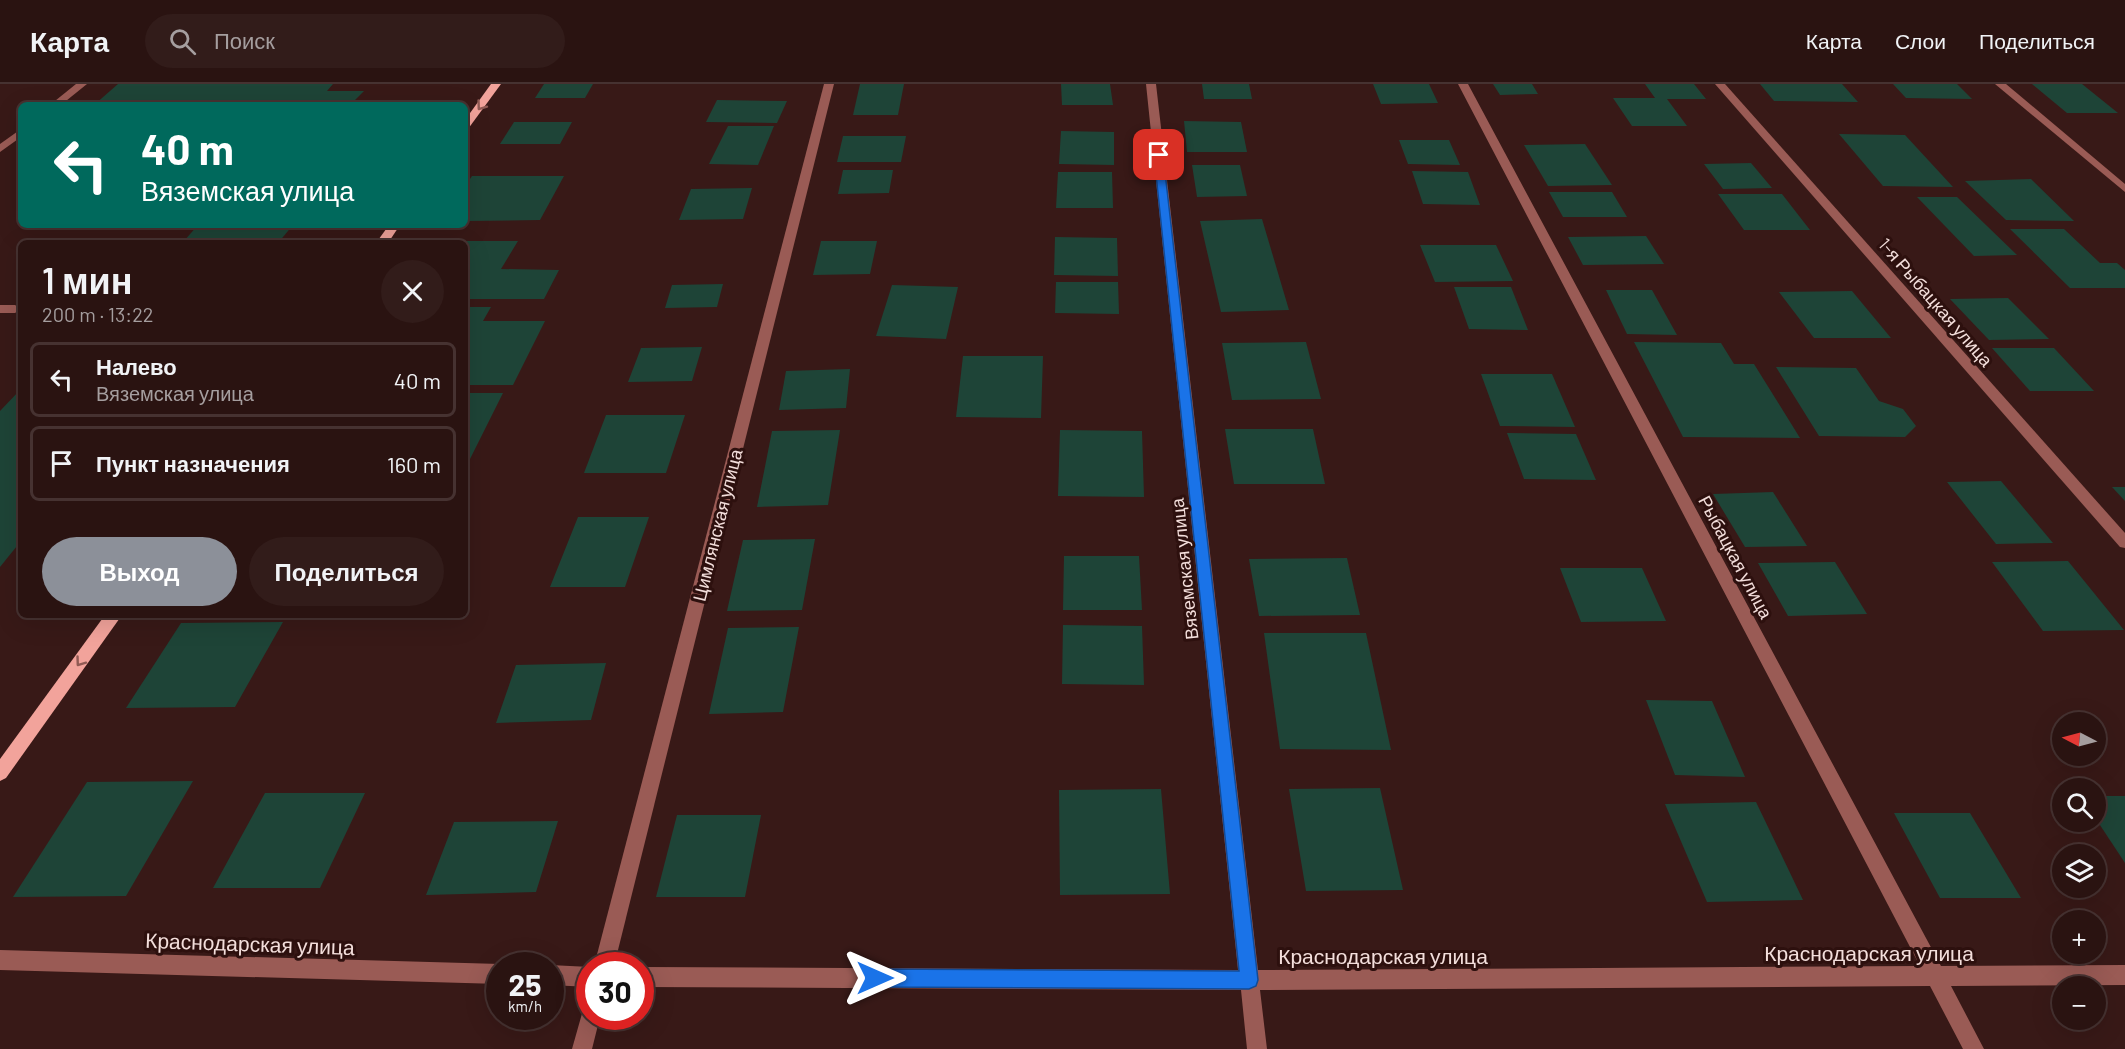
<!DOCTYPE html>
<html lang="ru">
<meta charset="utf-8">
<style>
body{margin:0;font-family:Barlow,sans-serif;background:#321c1a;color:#f1f3f6;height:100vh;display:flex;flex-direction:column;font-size:22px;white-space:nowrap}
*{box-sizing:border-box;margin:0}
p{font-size:20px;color:#a59e9f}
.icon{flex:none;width:33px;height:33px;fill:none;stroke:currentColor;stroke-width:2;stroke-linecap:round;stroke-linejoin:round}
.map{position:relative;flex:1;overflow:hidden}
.panel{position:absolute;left:18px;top:156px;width:450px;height:378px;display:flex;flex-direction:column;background:#2a1311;border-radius:9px;box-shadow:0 6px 24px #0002,0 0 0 2px #463231}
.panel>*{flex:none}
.guide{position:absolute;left:18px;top:18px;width:450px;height:126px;border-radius:9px;box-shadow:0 6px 24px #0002,0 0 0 2px #463231;background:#00695c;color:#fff;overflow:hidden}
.needle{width:39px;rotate:276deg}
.tools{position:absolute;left:2052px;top:628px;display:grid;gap:12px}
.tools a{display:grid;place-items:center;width:54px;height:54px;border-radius:50%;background:#2a1311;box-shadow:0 6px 24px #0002,0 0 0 2px #463231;font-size:30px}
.speed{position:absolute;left:486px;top:868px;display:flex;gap:12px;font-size:30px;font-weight:700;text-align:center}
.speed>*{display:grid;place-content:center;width:78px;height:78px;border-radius:50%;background:#2a1311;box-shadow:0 6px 24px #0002,0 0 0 2px #463231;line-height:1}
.speed small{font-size:15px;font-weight:400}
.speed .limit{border:9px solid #d22;background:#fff;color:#111}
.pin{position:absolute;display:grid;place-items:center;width:51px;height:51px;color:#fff;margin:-26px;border-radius:12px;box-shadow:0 3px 9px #0006}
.me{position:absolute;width:66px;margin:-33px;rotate:90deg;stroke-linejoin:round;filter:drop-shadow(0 0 4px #0008)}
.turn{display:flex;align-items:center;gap:21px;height:126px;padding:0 24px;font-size:27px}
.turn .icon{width:78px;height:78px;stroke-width:2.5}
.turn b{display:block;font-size:42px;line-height:51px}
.round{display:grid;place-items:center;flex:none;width:63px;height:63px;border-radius:32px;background:#321c1a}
.head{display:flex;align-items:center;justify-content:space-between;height:102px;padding:0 24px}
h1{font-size:36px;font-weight:600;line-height:45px}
.button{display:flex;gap:12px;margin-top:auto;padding:12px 24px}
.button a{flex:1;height:69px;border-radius:36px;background:#8c9099;color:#fff;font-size:24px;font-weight:600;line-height:69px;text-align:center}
.button a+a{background:#321c1a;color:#f1f3f6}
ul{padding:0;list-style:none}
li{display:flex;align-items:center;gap:18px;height:75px;margin:0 12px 9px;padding:0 12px;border:3px solid #463231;border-radius:9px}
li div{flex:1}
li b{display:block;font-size:22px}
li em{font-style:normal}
header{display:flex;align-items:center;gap:36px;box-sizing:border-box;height:84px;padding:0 30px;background:#2a1311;border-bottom:2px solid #463231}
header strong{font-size:28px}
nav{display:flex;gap:33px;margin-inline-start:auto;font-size:21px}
.search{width:420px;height:54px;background:#321c1a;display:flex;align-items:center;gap:15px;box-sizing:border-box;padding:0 21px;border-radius:33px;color:#a59e9f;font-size:22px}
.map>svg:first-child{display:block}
.building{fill:#1e4437}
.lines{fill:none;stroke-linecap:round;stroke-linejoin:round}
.minor{fill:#9a5b55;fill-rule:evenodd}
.major{fill:#f2a39b;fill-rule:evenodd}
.oneway{stroke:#905a54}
.route{fill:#1a73e8;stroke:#114b97;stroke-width:1.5}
.labels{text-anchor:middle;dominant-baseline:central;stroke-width:6;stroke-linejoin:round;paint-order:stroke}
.street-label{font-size:18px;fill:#f3dedb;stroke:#2d100e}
.near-street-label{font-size:21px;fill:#f3dedb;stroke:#2d100e}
</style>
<header>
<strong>Карта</strong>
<div class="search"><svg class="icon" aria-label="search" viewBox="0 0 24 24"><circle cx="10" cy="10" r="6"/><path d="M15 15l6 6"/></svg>Поиск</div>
<nav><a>Карта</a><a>Слои</a><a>Поделиться</a></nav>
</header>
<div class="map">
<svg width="2125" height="965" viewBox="0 0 2125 965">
<rect width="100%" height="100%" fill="#381917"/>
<!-- building -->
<g class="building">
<polygon points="118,0 333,0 327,7 364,7 355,16 378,16 374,21 94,21"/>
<polygon points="544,0 593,0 585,14 535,14"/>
<polygon points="860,0 904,0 898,31 853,31"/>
<polygon points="1061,0 1110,0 1113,21 1062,21"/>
<polygon points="1202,0 1249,0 1252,15 1204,15"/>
<polygon points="1373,0 1429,0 1438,19 1381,20"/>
<polygon points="1493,0 1532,0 1538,10 1500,11"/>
<polygon points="1645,0 1694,0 1706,15 1667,15 1687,42 1632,42 1613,14 1655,14"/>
<polygon points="1760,0 1842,0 1858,18 1774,17"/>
<polygon points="1893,0 1957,0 1972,15 1906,14"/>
<polygon points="2032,0 2082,0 2118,29 2067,29"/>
<polygon points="717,16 787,17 777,39 706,38"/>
<polygon points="1184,37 1241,38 1247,68 1187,68"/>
<polygon points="514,38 572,38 560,60 500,60"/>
<polygon points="728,42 774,42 758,81 709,80"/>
<polygon points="1061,47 1114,48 1114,81 1059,80"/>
<polygon points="1839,50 1905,51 1953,103 1883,102"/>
<polygon points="843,52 906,52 901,78 837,78"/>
<polygon points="1399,56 1449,56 1460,81 1408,80"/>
<polygon points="1585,60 1612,101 1548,102 1524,61"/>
<polygon points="1751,79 1772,104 1723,105 1704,80"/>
<polygon points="1192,81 1240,81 1247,112 1197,113"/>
<polygon points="843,86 893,86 889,109 838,110"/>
<polygon points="1412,87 1468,88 1480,121 1423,120"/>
<polygon points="1058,88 1112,88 1113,124 1056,124"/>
<polygon points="472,92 564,92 540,136 465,137 465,102"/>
<polygon points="2031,95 2074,137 2006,136 1965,97"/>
<polygon points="752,104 743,135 679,136 691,105"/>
<polygon points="1549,108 1612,108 1627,133 1563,133"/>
<polygon points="1718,110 1782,110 1810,146 1744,146"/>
<polygon points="1917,113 1957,113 2017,171 1974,172"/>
<polygon points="1262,135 1289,226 1221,228 1200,137"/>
<polygon points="198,141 293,141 278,159 184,157"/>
<polygon points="2010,145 2064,145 2100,179 2117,179 2125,186 2125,204 2070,204"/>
<polygon points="1646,152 1664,180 1583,181 1568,153"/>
<polygon points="1055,153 1117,154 1118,192 1054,191"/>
<polygon points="465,157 518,157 501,185 559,186 544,215 465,215"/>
<polygon points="821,157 877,157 870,190 813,191"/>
<polygon points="1420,161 1496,161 1513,197 1435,198"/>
<polygon points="1056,198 1118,198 1119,230 1055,229"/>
<polygon points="723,200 717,223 665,224 672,201"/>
<polygon points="892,201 958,203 946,255 876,252"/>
<polygon points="1454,203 1511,203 1528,246 1469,245"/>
<polygon points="1606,206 1652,206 1677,251 1627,250"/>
<polygon points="1852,207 1891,254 1814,254 1779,208"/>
<polygon points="2008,214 2049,255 1989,256 1950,215"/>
<polygon points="465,223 491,223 483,237 545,237 513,301 465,301"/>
<polygon points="1306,258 1321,315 1232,316 1222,259"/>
<polygon points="1634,258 1721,259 1734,280 1754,280 1800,354 1683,353"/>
<polygon points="702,263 692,297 628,298 641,264"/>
<polygon points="1992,264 2054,264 2094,307 2030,307"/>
<polygon points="963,272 1043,272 1041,334 956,333"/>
<polygon points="1776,283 1856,284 1879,317 1903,325 1916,342 1905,353 1819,352"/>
<polygon points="850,285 846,324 779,326 786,287"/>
<polygon points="1481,290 1552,290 1575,343 1500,342"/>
<polygon points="21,305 21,457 0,483 0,327"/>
<polygon points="465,309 503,309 465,385"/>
<polygon points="606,331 685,331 666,389 584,389"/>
<polygon points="1225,345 1313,345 1325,400 1234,400"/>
<polygon points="840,346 828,421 757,423 772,347"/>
<polygon points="1060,346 1142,347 1144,413 1058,412"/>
<polygon points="1507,349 1576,350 1596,396 1524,395"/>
<polygon points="2001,397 2053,459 1996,460 1947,398"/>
<polygon points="2112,403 2125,403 2125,417"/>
<polygon points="1773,408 1807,462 1745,463 1713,410"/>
<polygon points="578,433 649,433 625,503 550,503"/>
<polygon points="815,455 802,526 727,527 743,456"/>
<polygon points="1064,472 1139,472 1142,526 1063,526"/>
<polygon points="1347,474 1360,531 1259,532 1249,475"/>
<polygon points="2068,477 2124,546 2043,547 1992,478"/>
<polygon points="1835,478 1867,530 1788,532 1758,479"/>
<polygon points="1560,484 1642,484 1666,537 1581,538"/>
<polygon points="283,538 235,623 126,624 181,539"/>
<polygon points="1063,541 1142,542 1144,601 1062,600"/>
<polygon points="799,543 783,628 709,630 728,544"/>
<polygon points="1264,549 1366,549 1391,666 1280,665"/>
<polygon points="606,579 591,636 496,639 516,581"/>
<polygon points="1646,616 1712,617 1745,693 1675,691"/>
<polygon points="193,697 126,812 13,813 87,698"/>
<polygon points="1380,704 1403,806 1306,807 1289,705"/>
<polygon points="1161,705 1170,810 1060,811 1059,706"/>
<polygon points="265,709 365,709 320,804 213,804"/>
<polygon points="2096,712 2125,712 2125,779 2096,735"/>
<polygon points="1756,718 1803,816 1707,818 1665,720"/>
<polygon points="1894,729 1970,729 2021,814 1940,814"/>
<polygon points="677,731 761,731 745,813 656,813"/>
<polygon points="558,737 536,808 426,811 454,738"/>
</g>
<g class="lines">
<!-- minor -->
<g class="minor">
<polygon points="76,0 87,0 61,21 50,21"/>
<polygon points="824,0 834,0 614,882 594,882"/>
<polygon points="1146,0 1156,0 1258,886 1920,882 1458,0 1468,0 1941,882 2125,881 2125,901 1951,902 1984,965 1963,965 1930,902 1260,906 1267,965 1247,965 1241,906 640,903 640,883 1238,886"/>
<polygon points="1715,0 1725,0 2125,449 2125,464 2120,463"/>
<polygon points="1995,0 2006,0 2125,100 2125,108"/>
<polygon points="21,45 21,53 0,68 0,60"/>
<polygon points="0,221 15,221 21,225 15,229 0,229"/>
<polygon points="0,866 500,880 504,882 500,882 500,900 0,886"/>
<polygon points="550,881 590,883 590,903 550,901"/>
<polygon points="590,923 590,933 600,933 592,965 572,965 583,926"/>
</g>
<!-- major -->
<g class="major">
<polygon points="491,0 501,0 468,45 465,46 465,36"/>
<polygon points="389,141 400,141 388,159 376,159"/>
<polygon points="105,531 122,531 6,694 0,697 0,675"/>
</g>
</g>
<!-- one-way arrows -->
<defs><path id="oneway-chevron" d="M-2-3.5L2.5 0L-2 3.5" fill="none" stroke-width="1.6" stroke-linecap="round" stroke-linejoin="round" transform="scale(1.5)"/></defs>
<g class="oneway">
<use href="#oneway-chevron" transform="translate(481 22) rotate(126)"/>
<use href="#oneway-chevron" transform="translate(80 578) rotate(126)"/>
</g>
<!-- route -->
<polygon class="route" points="1159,68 1163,71 1258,896 1256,902 1249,905 875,903 868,901 866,894 868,888 875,885 1239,887 1154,71"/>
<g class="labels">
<!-- street labels -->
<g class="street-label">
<text transform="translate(1936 218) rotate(49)">1-я Рыбацкая улица</text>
<text transform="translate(717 441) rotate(-76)">Цимлянская улица</text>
<text transform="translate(1736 473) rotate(62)">Рыбацкая улица</text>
<text transform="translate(1184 485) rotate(-96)">Вяземская улица</text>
</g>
<!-- near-street labels -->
<g class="near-street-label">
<text transform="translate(250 859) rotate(2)">Краснодарская улица</text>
<text x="1869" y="868">Краснодарская улица</text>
<text x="1383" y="871">Краснодарская улица</text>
</g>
</g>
</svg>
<div class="tools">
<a><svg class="needle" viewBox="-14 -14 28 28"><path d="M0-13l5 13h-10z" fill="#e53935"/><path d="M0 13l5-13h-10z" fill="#a59e9f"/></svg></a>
<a><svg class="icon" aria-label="search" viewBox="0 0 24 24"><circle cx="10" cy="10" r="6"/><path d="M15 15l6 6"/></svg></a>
<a><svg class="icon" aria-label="layers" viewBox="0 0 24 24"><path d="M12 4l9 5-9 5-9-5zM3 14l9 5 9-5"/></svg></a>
<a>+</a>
<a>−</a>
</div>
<div class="speed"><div>25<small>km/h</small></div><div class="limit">30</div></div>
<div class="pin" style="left:1159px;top:71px;background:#d93025"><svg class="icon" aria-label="arrive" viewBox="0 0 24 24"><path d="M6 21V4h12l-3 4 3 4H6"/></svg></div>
<svg class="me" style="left:875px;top:894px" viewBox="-20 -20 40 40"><path d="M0-17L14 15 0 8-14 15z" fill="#1a73e8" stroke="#fff" stroke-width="4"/></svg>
<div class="guide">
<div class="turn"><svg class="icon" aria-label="left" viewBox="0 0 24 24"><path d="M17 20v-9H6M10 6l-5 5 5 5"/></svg><div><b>40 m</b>Вяземская улица</div></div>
</div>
<section class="panel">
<div class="head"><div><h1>1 мин</h1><p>200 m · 13:22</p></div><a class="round"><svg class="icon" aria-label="close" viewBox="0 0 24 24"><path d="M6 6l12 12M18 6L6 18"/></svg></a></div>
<ul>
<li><svg class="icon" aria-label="left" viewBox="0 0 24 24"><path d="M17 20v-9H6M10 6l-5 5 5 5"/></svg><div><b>Налево</b><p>Вяземская улица</p></div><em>40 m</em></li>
<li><svg class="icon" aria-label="arrive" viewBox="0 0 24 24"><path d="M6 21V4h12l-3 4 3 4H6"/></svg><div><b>Пункт назначения</b></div><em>160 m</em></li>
</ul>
<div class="button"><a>Выход</a><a>Поделиться</a></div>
</section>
</div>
